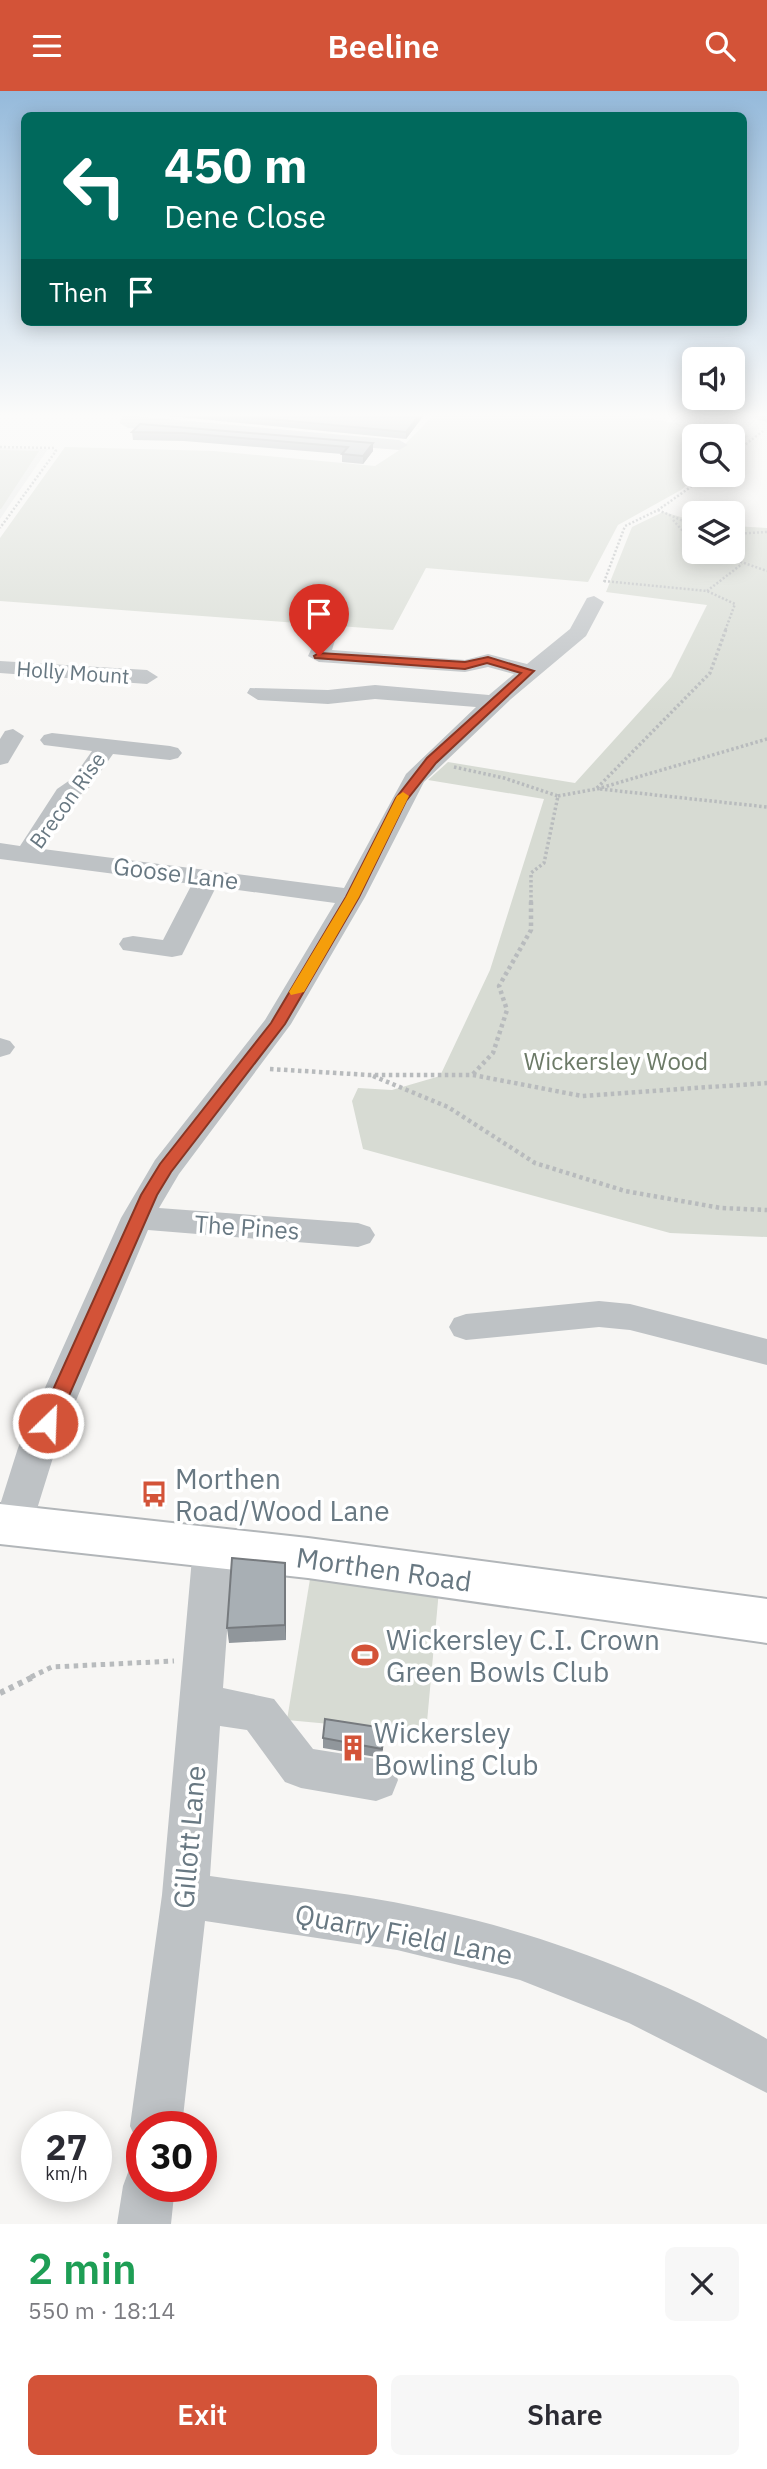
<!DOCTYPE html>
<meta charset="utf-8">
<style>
body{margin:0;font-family:"IBM Plex Sans",sans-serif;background:#f7f7f7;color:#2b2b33;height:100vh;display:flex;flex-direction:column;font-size:26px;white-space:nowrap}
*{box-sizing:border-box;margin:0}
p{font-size:23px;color:#7c7c81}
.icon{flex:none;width:38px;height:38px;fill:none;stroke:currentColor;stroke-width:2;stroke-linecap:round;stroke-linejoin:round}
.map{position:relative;height:2133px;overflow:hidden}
.side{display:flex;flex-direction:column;background:#fff;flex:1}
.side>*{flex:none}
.hud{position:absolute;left:21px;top:21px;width:726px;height:214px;border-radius:10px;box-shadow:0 4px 18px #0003;background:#00695c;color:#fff;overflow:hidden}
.fabs{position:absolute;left:682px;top:256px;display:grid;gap:14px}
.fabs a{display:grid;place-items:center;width:63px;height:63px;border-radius:10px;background:#fff;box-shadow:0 4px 18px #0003;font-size:35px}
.speed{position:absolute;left:21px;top:2020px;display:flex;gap:14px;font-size:35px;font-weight:700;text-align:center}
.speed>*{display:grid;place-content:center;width:91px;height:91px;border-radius:50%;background:#fff;box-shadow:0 4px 18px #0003;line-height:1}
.speed small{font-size:18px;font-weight:400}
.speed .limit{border:10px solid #d22;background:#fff;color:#111}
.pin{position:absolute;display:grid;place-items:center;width:60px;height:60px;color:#fff;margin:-72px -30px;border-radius:50% 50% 50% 0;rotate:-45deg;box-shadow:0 0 7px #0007}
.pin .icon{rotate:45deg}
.me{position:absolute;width:77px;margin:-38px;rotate:24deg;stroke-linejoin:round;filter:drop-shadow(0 0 5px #0008)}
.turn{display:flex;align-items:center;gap:24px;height:147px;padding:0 28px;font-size:32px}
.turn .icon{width:91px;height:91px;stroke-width:2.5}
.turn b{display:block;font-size:49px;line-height:60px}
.then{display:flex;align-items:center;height:66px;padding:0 28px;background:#0003;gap:14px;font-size:26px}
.round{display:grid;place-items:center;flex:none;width:74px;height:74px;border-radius:10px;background:#f7f7f7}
.head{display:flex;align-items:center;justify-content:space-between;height:119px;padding:0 28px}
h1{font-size:42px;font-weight:600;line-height:52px;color:#1e9e55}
.action{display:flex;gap:14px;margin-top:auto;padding:14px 28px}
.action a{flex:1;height:80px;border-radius:10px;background:#d35338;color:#fff;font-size:28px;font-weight:600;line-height:80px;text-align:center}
.action a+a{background:#f7f7f7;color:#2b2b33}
header{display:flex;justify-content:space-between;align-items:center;height:91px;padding:0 28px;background:#d35338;color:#fff;font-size:32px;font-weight:600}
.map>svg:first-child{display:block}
.built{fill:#e7e8e7}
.green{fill:#d7dbd3}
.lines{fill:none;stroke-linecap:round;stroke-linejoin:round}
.major-casing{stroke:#b2b6b9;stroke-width:4}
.path-far4{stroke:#b8bbbd;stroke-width:2.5;stroke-dasharray:2 2;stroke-linecap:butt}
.path-far3{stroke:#b8bbbd;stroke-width:3.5;stroke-dasharray:2.5 2.5;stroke-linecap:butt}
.path-far2{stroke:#b8bbbd;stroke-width:4.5;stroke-dasharray:3.5 3.5;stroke-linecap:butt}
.path-far1{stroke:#b8bbbd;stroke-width:5;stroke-dasharray:4.5 4.5;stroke-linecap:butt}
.path{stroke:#b8bbbd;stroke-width:6;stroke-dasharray:5 5;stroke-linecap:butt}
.minor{fill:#bec2c5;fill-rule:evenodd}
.major{fill:#fff;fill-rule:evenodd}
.wall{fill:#90969b}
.shaded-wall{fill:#767a7e}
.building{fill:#a8afb4;stroke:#767a7e;stroke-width:2}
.route{fill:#d35338;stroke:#893624;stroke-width:2}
.slow{fill:#f59e0b}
.labels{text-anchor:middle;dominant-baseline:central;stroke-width:7;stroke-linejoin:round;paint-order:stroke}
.far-street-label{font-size:21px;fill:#687882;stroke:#fff}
.street-label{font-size:24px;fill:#687882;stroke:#fff}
.park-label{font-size:24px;fill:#6c7a67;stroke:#fff}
.near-poi-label{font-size:28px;fill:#687882;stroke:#fff;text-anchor:start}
.near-street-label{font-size:28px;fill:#687882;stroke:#fff}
</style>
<header><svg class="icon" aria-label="menu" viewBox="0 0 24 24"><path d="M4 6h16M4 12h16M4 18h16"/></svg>Beeline<svg class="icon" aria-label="search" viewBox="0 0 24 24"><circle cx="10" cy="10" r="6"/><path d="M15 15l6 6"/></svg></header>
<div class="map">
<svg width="767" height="2133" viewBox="0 0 767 2133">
<rect width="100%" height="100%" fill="#f7f6f4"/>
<!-- built -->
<polygon class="built" points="0,357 48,358 0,428"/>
<!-- green -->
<g class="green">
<polygon points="434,324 629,324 748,345 733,357 733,345 695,345 695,383 700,383 681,399 618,434 588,491 426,477 393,539 0,510 0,447 65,356 214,360 375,375 398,360"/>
<polygon points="0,359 39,360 1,418 0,418"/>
<polygon points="663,421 695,430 695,460 733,460 733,435 767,437 767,1146 670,1142 363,1058 352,1010 358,997 392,999 440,985 490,879 544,708 428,689 448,671 575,692 671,586 707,514 606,501 632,436"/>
<polygon points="310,1488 439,1499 426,1642 287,1629"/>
</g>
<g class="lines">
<!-- major casing -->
<g class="major-casing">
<polygon id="major" points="0,1413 308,1447 767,1508 767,1552 308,1487 0,1453"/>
</g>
<!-- path-far4 -->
<g class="path-far4">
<polyline points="0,356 54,357 56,360 0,437"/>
<polyline points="733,363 763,340"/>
<polyline points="658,419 695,435"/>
<polyline points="673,429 695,454"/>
<polyline points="733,443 767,441"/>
<polyline points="710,460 767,480"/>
<polyline points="604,490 707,500 735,513 725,540"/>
<polyline points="604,491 625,435 658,419 709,383"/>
<polyline points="707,500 742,473"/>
</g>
<!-- path-far3 -->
<g class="path-far3">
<polyline points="454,676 504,687 558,705 544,772 531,782 531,811"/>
<polyline points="597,698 767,648"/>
<polyline points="600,698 767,716"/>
<polyline points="558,705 596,698 710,582 726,538"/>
</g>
<!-- path-far2 -->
<g class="path-far2">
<polyline points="270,978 369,984 473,984 582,1005 767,992"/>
<polyline points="473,983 493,962 507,919 499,895 531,839 531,809"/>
<polyline points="373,985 448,1016 535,1072 625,1100 721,1117 767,1119"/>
</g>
<!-- path-far1 -->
<polyline class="path-far1" points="31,1586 52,1576 174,1570"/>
<!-- path -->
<polyline class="path" points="0,1602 35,1585"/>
<!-- minor -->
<g class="minor">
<polygon points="122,324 399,349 408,354 399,359 128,337 120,332"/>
<polygon points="749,324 767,324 767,331 751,327"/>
<polygon points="594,505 604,511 586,545 511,608 424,691 365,806 291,933 179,1083 159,1117 358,1132 370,1136 375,1144 370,1152 358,1156 148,1139 56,1357 32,1434 27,1445 13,1450 0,1446 0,1414 18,1357 121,1127 155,1069 265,929 335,812 216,796 182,864 172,866 123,859 119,853 123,847 133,845 163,849 192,793 0,768 0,752 20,755 57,698 73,687 92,660 44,654 40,649 44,644 52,642 170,655 178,657 182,662 178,667 170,669 113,663 89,697 75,708 43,758 344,797 406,683 476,616 375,608 328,613 258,609 247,602 250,597 328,599 375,594 489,604 514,583 488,576 465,581 319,571 308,565 319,542 326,540 336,546 332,559 465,569 488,563 527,573 570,538 587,507"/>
<polygon points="0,570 147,579 158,586 147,593 0,582"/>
<polygon points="13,638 24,645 8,672 0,674 0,648 5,640"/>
<polygon points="0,947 10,950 15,956 10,963 0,966"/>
<polygon points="599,1210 630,1213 767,1248 767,1274 630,1239 599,1236 466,1249 454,1245 449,1236 454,1227 466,1223"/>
<path d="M213 1440 227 1444 233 1456 223 1597 274 1608 313 1658 376 1668 392 1674 398 1689 392 1704 376 1710 301 1697 285 1691 247 1639 220 1635 210 1785C287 1796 365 1803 441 1821 553 1846 667 1890 767 1948V2002L629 1932 520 1889 397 1859 205 1830 182 2035H142V2055L138 2053 130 2035 162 1804 193 1456 199 1444Z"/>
<polygon points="142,2072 142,2095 175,2095 171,2133 117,2133 123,2095 130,2076"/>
</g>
<!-- major -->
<use href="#major" class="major"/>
</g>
<!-- wall -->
<g class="wall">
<polygon points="157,324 424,324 406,348"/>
<polygon points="140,333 373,352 373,360 363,373 342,371 342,363 184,350 133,349 132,341"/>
<polygon points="286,1487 286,1549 229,1552 227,1537"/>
<polygon points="323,1647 384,1647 382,1667 323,1657"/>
</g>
<!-- shaded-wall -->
<g class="shaded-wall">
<polygon points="419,324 424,324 406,348 406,341"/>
<polygon points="373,352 373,360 363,373 363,365"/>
<polygon points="285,1472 286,1487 286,1549 285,1534"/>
</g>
<!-- building -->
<g class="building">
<polygon points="229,324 419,324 406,341"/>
<polygon points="140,333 373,352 363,365 342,363 348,356 183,342 132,341"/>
<polygon points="232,1467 285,1472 285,1534 227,1537"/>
<polygon points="325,1628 384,1637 382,1658 323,1647"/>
</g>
<!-- sky -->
<linearGradient id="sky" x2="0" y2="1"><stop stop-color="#95badb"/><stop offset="0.52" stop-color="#fbfbfa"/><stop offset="1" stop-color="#fbfbfa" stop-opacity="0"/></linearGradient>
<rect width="767" height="623" fill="url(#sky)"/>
<!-- route -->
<polygon class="route" points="319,562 465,571 488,566 534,580 436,672 406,710 359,806 285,933 171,1081 157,1104 57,1332 54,1337 41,1337 38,1332 141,1104 160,1073 271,932 346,806 396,707 427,667 521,582 487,572 465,578 315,567 314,565"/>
<!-- slow -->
<polygon class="slow" points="403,701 409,705 359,806 304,901 291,904 289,901 346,806 397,705"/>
<!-- icons -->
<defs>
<g id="bus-bare" transform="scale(2.1)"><path d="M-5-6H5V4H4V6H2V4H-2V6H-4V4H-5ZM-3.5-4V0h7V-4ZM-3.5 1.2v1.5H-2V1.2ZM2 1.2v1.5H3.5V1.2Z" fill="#d35338" stroke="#fff" stroke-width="2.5" paint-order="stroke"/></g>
<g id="stadium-bare" transform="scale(2.1)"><path d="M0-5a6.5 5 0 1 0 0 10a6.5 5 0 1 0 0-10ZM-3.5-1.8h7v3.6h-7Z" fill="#d35338" stroke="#fff" stroke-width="2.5" paint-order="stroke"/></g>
<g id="building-bare" transform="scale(2.1)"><path d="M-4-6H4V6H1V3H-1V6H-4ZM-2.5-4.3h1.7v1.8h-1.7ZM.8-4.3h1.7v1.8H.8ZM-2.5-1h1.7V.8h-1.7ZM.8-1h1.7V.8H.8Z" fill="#d35338" stroke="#fff" stroke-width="2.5" paint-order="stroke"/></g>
</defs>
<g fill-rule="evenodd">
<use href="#bus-bare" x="154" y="1403"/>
<use href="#stadium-bare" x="365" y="1564"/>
<use href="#building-bare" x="353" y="1657"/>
</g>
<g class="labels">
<!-- far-street labels -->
<g class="far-street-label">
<text transform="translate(73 581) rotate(4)">Holly Mount</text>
<text transform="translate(67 709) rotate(-54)">Brecon Rise</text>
</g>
<!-- street labels -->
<g class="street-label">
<text transform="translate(176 782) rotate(7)">Goose Lane</text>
<text transform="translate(247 1136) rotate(4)">The Pines</text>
</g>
<!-- park labels -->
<g class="park-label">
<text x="616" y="970">Wickersley Wood</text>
</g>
<!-- near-poi labels -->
<g class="near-poi-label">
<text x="175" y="1387">Morthen<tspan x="175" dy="32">Road/Wood Lane</tspan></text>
<text x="386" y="1548">Wickersley C.I. Crown<tspan x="386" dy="32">Green Bowls Club</tspan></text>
<text x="374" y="1641">Wickersley<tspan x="374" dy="32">Bowling Club</tspan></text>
</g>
<!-- near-street labels -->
<g class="near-street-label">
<text transform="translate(384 1478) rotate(8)">Morthen Road</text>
<text transform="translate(189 1746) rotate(-85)">Gillott Lane</text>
<text transform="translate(404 1843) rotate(11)">Quarry Field Lane</text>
</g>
</g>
</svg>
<div class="fabs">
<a><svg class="icon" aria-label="sound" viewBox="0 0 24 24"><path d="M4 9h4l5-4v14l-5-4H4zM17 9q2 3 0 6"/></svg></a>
<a><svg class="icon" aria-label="search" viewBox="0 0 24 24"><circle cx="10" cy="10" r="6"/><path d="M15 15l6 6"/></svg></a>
<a><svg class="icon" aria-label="layers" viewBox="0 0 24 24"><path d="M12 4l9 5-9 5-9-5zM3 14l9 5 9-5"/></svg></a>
</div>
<div class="speed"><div>27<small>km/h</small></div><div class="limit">30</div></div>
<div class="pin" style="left:319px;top:565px;background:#d93025"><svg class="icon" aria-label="arrive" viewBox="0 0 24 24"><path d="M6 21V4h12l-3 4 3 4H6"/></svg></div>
<svg class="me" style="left:48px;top:1332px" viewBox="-20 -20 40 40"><circle r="17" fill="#d35338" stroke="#fff" stroke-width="3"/><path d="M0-11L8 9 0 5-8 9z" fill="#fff"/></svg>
<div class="hud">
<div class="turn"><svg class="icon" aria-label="left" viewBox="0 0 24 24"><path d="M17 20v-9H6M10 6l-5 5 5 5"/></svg><div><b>450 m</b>Dene Close</div></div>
<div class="then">Then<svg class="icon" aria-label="arrive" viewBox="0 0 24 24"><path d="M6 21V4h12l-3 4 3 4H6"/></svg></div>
</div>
</div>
<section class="side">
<div class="head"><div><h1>2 min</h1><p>550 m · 18:14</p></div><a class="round"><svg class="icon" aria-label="close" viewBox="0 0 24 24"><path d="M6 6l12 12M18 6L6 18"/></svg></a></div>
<div class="action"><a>Exit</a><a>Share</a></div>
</section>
